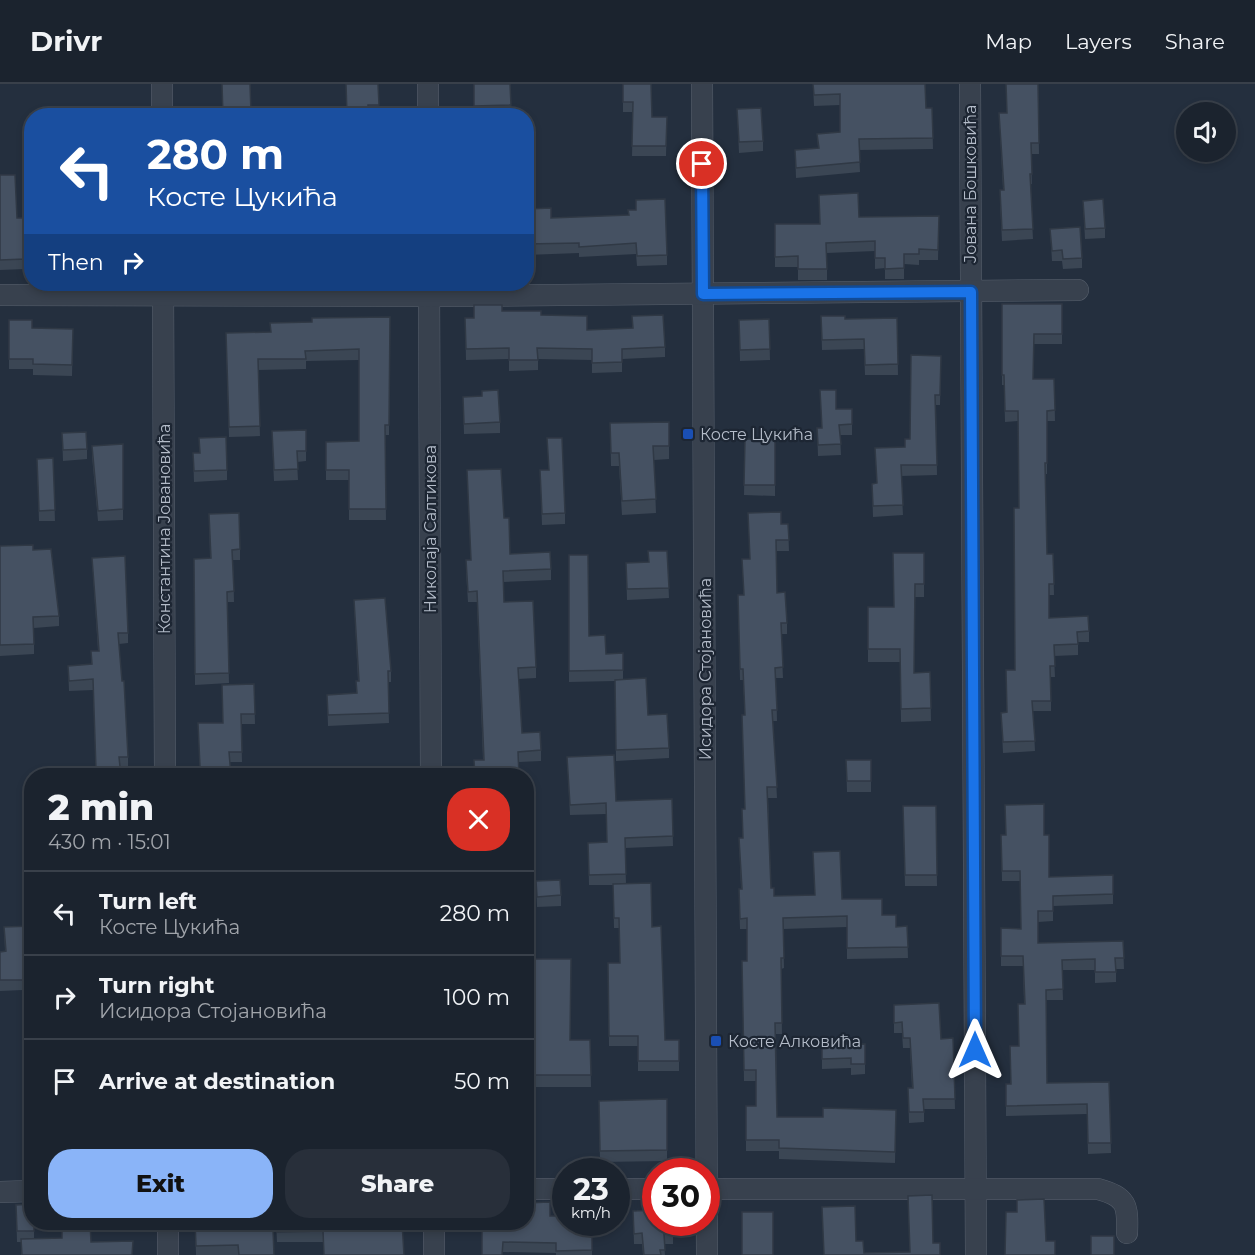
<!DOCTYPE html>
<meta charset="utf-8">
<style>
body{margin:0;font-family:Montserrat,sans-serif;background:#282f3a;color:#f1f3f6;height:100vh;display:flex;flex-direction:column;font-size:22px;white-space:nowrap}
*{box-sizing:border-box;margin:0}
p{font-size:20px;color:#a0a4aa}
.icon{flex:none;width:33px;height:33px;fill:none;stroke:currentColor;stroke-width:2;stroke-linecap:round;stroke-linejoin:round}
.map{position:relative;flex:1;overflow:hidden}
.details{position:absolute;left:24px;top:684px;width:510px;height:462px;display:flex;flex-direction:column;background:#1b232e;border-radius:24px;box-shadow:0 3px 9px #0003,0 0 0 2px #39404a}
.details>*{flex:none}
.top-card{position:absolute;left:24px;top:24px;width:510px;height:183px;border-radius:24px;box-shadow:0 3px 9px #0003,0 0 0 2px #39404a;background:#1a4fa0;color:#fff;overflow:hidden}
.fabs{position:absolute;left:1176px;top:18px;display:grid;gap:12px}
.fabs a{display:grid;place-items:center;width:60px;height:60px;border-radius:50%;background:#1b232e;box-shadow:0 3px 9px #0003,0 0 0 2px #39404a;font-size:30px}
.speed{position:absolute;left:552px;top:1074px;display:flex;gap:12px;font-size:30px;font-weight:700;text-align:center}
.speed>*{display:grid;place-content:center;width:78px;height:78px;border-radius:50%;background:#1b232e;box-shadow:0 3px 9px #0003,0 0 0 2px #39404a;line-height:1}
.speed small{font-size:15px;font-weight:400}
.speed .limit{border:9px solid #d22;background:#fff;color:#111}
.pin{position:absolute;display:grid;place-items:center;width:51px;height:51px;color:#fff;margin:-26px;border:3px solid #fff;border-radius:50%;box-shadow:0 2px 6px #0007}
.me{position:absolute;width:66px;margin:-33px;rotate:0deg;stroke-linejoin:round;filter:drop-shadow(0 0 4px #0008)}
.turn{display:flex;align-items:center;gap:21px;height:126px;padding:0 24px;font-size:27px}
.turn .icon{width:78px;height:78px;stroke-width:2.5}
.turn b{display:block;font-size:42px;line-height:51px}
.then{display:flex;align-items:center;height:57px;padding:0 24px;background:#0003;gap:12px;font-size:22px}
.round{display:grid;place-items:center;flex:none;width:63px;height:63px;border-radius:24px;background:#282f3a}
.headline{display:flex;align-items:center;justify-content:space-between;height:102px;padding:0 24px}
h1{font-size:36px;font-weight:800;line-height:45px}
.button{display:flex;gap:12px;margin-top:auto;padding:12px 24px}
.button a{flex:1;height:69px;border-radius:24px;background:#8ab4f8;color:#111;font-size:24px;font-weight:800;line-height:69px;text-align:center}
.button a+a{background:#282f3a;color:#f1f3f6}
ul{padding:0;list-style:none}
li{display:flex;align-items:center;gap:18px;height:84px;padding:0 24px;border-top:2px solid #39404a}
li div{flex:1}
li b{display:block;font-size:22px}
li em{font-style:normal}
header{display:flex;align-items:center;gap:36px;box-sizing:border-box;height:84px;padding:0 30px;background:#1b232e;border-bottom:2px solid #39404a}
header strong{font-size:28px}
nav{display:flex;gap:33px;margin-inline-start:auto;font-size:21px}
.map>svg:first-child{display:block}
.lines{fill:none;stroke-linecap:round;stroke-linejoin:round}
.minor-casing{stroke:#565f6c;stroke-width:22}
.minor{stroke:#38414e;stroke-width:21}
.wall{fill:#3b4654}
.building{fill:#455162;stroke:#303945;stroke-width:1.5}
.route-casing{stroke:#114b97;stroke-width:15}
.route{stroke:#1a73e8;stroke-width:10}
.transit-dot{fill:#1a4fb4;stroke:#1d2633;stroke-width:2}
.labels{text-anchor:middle;dominant-baseline:central;stroke-width:4.5;stroke-linejoin:round;paint-order:stroke}
.street-label{font-size:16px;fill:#b4bcc9;stroke:#1d2633}
.poi-label{font-size:16px;fill:#b4bcc9;stroke:#1d2633;text-anchor:start}
</style>
<header>
<strong>Drivr</strong>
<nav><a>Map</a><a>Layers</a><a>Share</a></nav>
</header>
<div class="map">
<svg width="1255" height="1171" viewBox="0 0 1255 1171">
<rect width="100%" height="100%" fill="#242f3e"/>
<g class="lines">
<!-- minor casing -->
<g class="minor-casing">
<g id="minor">
<polyline points="162,0 162,32"/>
<polyline points="428,0 428,32"/>
<polyline points="702,0 707,1171"/>
<polyline points="970,0 976,1171"/>
<polyline points="163,200 165,692"/>
<polyline points="429,200 431,692"/>
<polyline points="0,211 447,212 1078,206"/>
<polyline points="526,1105 566,1105"/>
<polyline points="616,1105 656,1105"/>
<path d="M706 1105H1098C1127 1113 1128 1121 1127 1149"/>
<polyline points="0,1108 32,1107"/>
<polyline points="168,1138 168,1171"/>
<polyline points="434,1138 434,1171"/>
</g>
</g>
<!-- minor -->
<use href="#minor" class="minor"/>
</g>
<!-- wall -->
<g class="wall">
<polygon points="378,0 379,31 344,32 346,31"/>
<polygon points="474,0 510,0 511,31 474,32"/>
<polygon points="623,0 652,33 667,33 666,72 632,72 633,28 623,28"/>
<polygon points="813,0 925,0 926,24 932,24 933,65 859,66 860,88 796,94 795,66 818,64 817,50 840,48 840,21 814,22"/>
<polygon points="1038,0 1039,70 1031,70 1032,100 1030,100 1033,155 1002,157 1000,117 1003,106 999,29 1007,29"/>
<polygon points="737,25 763,57 763,67 739,69"/>
<polygon points="0,91 17,134 25,175 25,185 0,186"/>
<polygon points="819,111 859,133 939,132 938,176 919,176 919,181 904,180 904,195 885,195 885,184 875,185 875,167 827,169 827,196 798,196 798,183 775,183 775,140 820,140"/>
<polygon points="636,116 667,171 667,181 637,182 636,170 579,173 579,169 526,171 526,125 551,134 629,131 636,126"/>
<polygon points="1083,117 1105,144 1105,154 1085,155"/>
<polygon points="1050,145 1082,174 1082,184 1063,185 1062,177 1052,177"/>
<polygon points="1002,220 1062,220 1062,260 1034,260 1033,295 1054,295 1055,337 1047,337 1047,390 1045,390 1047,470 1053,470 1054,511 1049,511 1049,534 1089,547 1089,558 1078,558 1078,571 1054,572 1055,593 1051,593 1051,627 1033,627 1035,667 1003,669 1001,629 1007,628 1015,586 1019,424 1018,337 1005,338 1004,301 1002,301"/>
<polygon points="502,227 541,231 587,246 632,244 632,232 665,263 665,273 622,275 622,288 592,289 592,276 538,275 538,286 509,287 509,275 466,276 465,234 474,234"/>
<polygon points="821,232 845,235 897,234 898,291 865,291 864,265 822,266"/>
<polygon points="390,233 389,351 385,351 386,436 349,436 349,396 326,396 326,358 359,357 359,276 306,277 306,285 258,286 260,352 229,353 226,259 312,238"/>
<polygon points="769,235 770,276 740,277 739,236"/>
<polygon points="9,236 32,244 73,245 72,292 33,291 33,285 9,285"/>
<polygon points="941,272 940,321 936,321 937,391 901,392 903,431 873,433 872,400 877,399 875,364 905,363 910,355"/>
<polygon points="463,313 500,338 500,349 464,350"/>
<polygon points="836,325 852,340 852,351 840,351 841,371 818,372 817,344 821,344"/>
<polygon points="669,338 669,375 654,376 656,429 622,431 619,382 611,382 610,339"/>
<polygon points="306,346 306,377 297,378 298,396 274,397 272,357"/>
<polygon points="62,349 87,365 87,375 63,377"/>
<polygon points="745,355 775,356 775,412 744,411"/>
<polygon points="123,360 123,436 98,437 92,372 92,362"/>
<polygon points="193,369 199,369 227,386 227,396 194,398"/>
<polygon points="53,374 55,437 39,437 37,375"/>
<polygon points="467,386 504,434 510,470 551,485 551,496 503,498 504,518 536,583 536,594 518,595 522,649 541,666 541,677 519,678 519,692 474,692 474,676 483,676 477,518 468,518 466,487 466,476 471,476"/>
<polygon points="540,386 565,429 565,440 542,441"/>
<polygon points="209,430 240,465 240,476 233,476 234,518 227,518 229,599 195,601 194,475 210,474"/>
<polygon points="781,440 788,440 789,467 776,467 777,509 787,539 787,550 781,550 783,594 776,594 777,637 773,637 777,714 768,714 771,804 774,812 842,815 882,831 896,843 907,842 908,874 847,875 847,843 783,845 784,884 781,885 782,950 776,950 777,1033 823,1033 896,1026 895,1079 779,1075 779,1067 746,1067 746,1022 756,1022 756,997 744,997 742,877 747,877 747,845 740,845 739,816 741,805 739,754 743,754 742,725 745,725 745,631 743,596 740,596 738,511 743,511 749,475"/>
<polygon points="0,462 33,466 59,532 59,542 34,544 34,570 0,572"/>
<polygon points="667,467 669,514 627,516 626,479 648,478"/>
<polygon points="924,469 924,513 915,513 914,589 930,588 931,637 901,638 900,578 868,578 868,523 894,523"/>
<polygon points="569,471 589,552 606,570 623,569 623,596 648,631 669,664 669,674 616,677 615,597 569,598"/>
<polygon points="92,474 128,549 128,559 119,560 128,673 128,683 96,686 93,606 69,607 68,582 91,580 91,567 98,567"/>
<polygon points="354,516 391,587 391,598 388,598 389,639 328,642 327,611 356,609 358,597"/>
<polygon points="254,600 255,640 241,640 242,678 230,678 223,639"/>
<polygon points="567,673 616,717 672,715 673,762 625,764 626,800 652,843 665,956 679,956 679,987 638,987 638,962 609,962 608,879 620,879 619,844 614,844 613,801 589,801 588,759 607,758 606,730 570,731"/>
<polygon points="846,676 871,676 871,708 847,708"/>
<polygon points="526,720 531,749 531,759 526,759"/>
<polygon points="936,722 937,802 905,802 903,733"/>
<polygon points="1001,751 1044,751 1049,793 1113,791 1113,820 1053,822 1053,837 1038,838 1038,859 1123,857 1124,885 1116,885 1116,898 1095,899 1095,886 1062,886 1063,916 1046,916 1047,999 1109,998 1111,1069 1088,1070 1087,1030 1006,1032 1006,1000 1010,1000 1019,962 1024,920 1023,882 1001,882 1001,844 1021,845 1020,797 1002,797"/>
<polygon points="536,797 561,811 561,822 537,823"/>
<polygon points="32,842 31,895 23,895 23,906 0,907 0,868 5,867 4,843"/>
<polygon points="526,916 529,916 570,956 590,956 591,1003 526,1003"/>
<polygon points="894,921 941,955 953,954 955,1025 924,1025 924,1038 909,1039 908,1004 912,1004 910,964 903,964 902,949 894,949"/>
<polygon points="865,960 865,990 851,991 851,984 822,985 822,961"/>
<polygon points="667,1015 667,1077 600,1078 599,1017"/>
<polygon points="32,1036 32,1070 25,1070 23,1037"/>
<polygon points="16,1121 34,1138 34,1155 91,1158 133,1171 21,1171 21,1158 17,1158"/>
<polygon points="633,1127 673,1149 673,1160 664,1160 665,1171 643,1171 642,1160 634,1160"/>
<polygon points="550,1132 592,1138 592,1171 556,1171 556,1169 503,1168 482,1144 471,1144 471,1138 526,1138"/>
<polygon points="195,1138 229,1147 274,1171 196,1171"/>
<polygon points="276,1138 402,1138 323,1158 277,1158"/>
</g>
<!-- building -->
<g class="building">
<polygon points="222,0 250,0 251,28 290,27 290,24 309,24 309,32 223,32"/>
<polygon points="346,0 378,0 379,21 368,21 368,32 344,32 347,31"/>
<polygon points="474,0 510,0 511,21 474,22"/>
<polygon points="623,0 651,0 652,33 667,33 666,62 632,62 633,18 623,18"/>
<polygon points="813,0 925,0 926,24 932,24 933,54 859,55 860,78 796,84 795,66 819,64 817,50 840,48 840,10 814,11"/>
<polygon points="1006,0 1038,0 1039,59 1031,59 1032,90 1030,90 1033,145 1002,146 1000,106 1004,106 999,29 1007,29"/>
<polygon points="761,24 763,57 739,58 737,25"/>
<polygon points="0,91 15,91 17,134 23,134 25,175 0,176"/>
<polygon points="858,109 859,133 939,132 938,166 919,165 919,170 904,170 904,184 885,185 885,174 875,174 875,157 826,159 827,185 798,185 798,172 775,173 775,140 820,140 819,111"/>
<polygon points="665,115 667,171 637,172 636,159 579,163 579,159 526,160 526,125 551,124 551,134 629,131 628,126 636,126 636,116"/>
<polygon points="1103,115 1105,144 1085,145 1083,117"/>
<polygon points="1080,143 1082,174 1063,175 1062,166 1052,167 1050,145"/>
<polygon points="1002,220 1062,220 1062,250 1034,250 1033,295 1054,295 1055,326 1047,327 1047,379 1045,379 1047,470 1053,470 1054,500 1049,500 1049,534 1088,532 1089,547 1077,548 1078,560 1054,561 1055,582 1050,582 1051,617 1032,617 1035,657 1003,658 1001,629 1007,628 1006,586 1015,586 1014,424 1019,424 1018,327 1005,327 1004,291 1002,291"/>
<polygon points="474,221 502,221 502,227 541,227 541,231 587,232 587,246 633,244 632,232 663,231 665,263 622,265 622,278 592,279 592,265 537,264 538,276 509,276 509,264 466,265 465,234 474,234"/>
<polygon points="821,232 845,232 845,235 897,234 898,280 865,281 864,255 822,256"/>
<polygon points="390,233 389,341 385,341 386,425 349,425 349,386 326,386 326,358 359,357 359,265 305,267 306,275 258,275 260,342 229,343 226,249 271,248 270,239 312,238 312,234"/>
<polygon points="769,235 770,265 740,266 739,236"/>
<polygon points="9,236 32,236 32,244 73,245 72,281 33,280 33,275 9,275"/>
<polygon points="911,271 941,272 940,311 935,311 937,381 901,381 903,421 873,422 872,400 877,399 875,364 905,363 905,355 910,355"/>
<polygon points="498,306 500,338 464,340 463,313 482,312 482,307"/>
<polygon points="820,306 836,306 836,325 852,325 852,340 839,341 841,360 818,361 817,344 822,344"/>
<polygon points="669,338 669,362 653,362 656,415 622,417 619,369 611,369 610,339"/>
<polygon points="306,346 306,367 297,367 298,385 274,386 272,347"/>
<polygon points="86,348 87,365 63,366 62,349"/>
<polygon points="226,353 227,386 194,387 193,369 200,369 199,354"/>
<polygon points="547,354 562,354 565,429 542,430 540,386 549,386"/>
<polygon points="745,355 775,356 775,401 744,401"/>
<polygon points="123,360 123,425 98,427 92,362"/>
<polygon points="53,374 55,426 39,427 37,375"/>
<polygon points="501,385 504,434 509,434 510,470 550,468 551,485 503,487 504,518 533,517 536,583 518,584 522,649 540,648 541,666 518,668 519,692 475,692 474,676 484,676 477,507 468,508 466,476 471,476 467,386"/>
<polygon points="781,428 781,440 788,440 789,456 776,456 777,509 785,508 787,539 781,539 783,583 775,584 777,626 772,626 777,703 767,703 771,804 774,804 774,812 815,811 813,768 840,767 842,815 882,815 882,831 896,831 896,843 907,842 908,863 847,864 847,832 783,834 784,874 781,874 782,939 775,939 777,1033 823,1033 823,1024 896,1026 895,1068 779,1064 779,1056 746,1056 746,1022 756,1022 756,986 744,986 742,877 747,877 747,834 740,835 739,805 742,805 739,754 743,754 742,725 745,725 742,631 745,631 743,585 740,585 738,511 744,511 742,475 750,475 748,429"/>
<polygon points="239,429 240,465 232,466 234,507 227,508 229,589 195,590 194,475 211,474 209,430"/>
<polygon points="33,461 33,466 51,465 59,532 33,533 34,560 0,561 0,462"/>
<polygon points="648,467 667,467 669,504 627,505 626,479 649,478"/>
<polygon points="893,469 924,469 924,500 915,500 914,589 930,588 931,624 901,625 900,565 868,565 868,523 894,523"/>
<polygon points="569,471 588,471 589,552 605,551 606,570 623,569 623,586 569,587"/>
<polygon points="125,472 128,549 118,549 122,597 124,597 128,673 119,673 121,692 84,692 83,687 96,686 93,595 69,597 68,582 92,580 91,567 99,567 92,474"/>
<polygon points="385,514 391,587 388,587 389,629 328,631 327,611 357,609 356,597 359,597 354,516"/>
<polygon points="646,594 648,631 667,630 669,664 616,666 615,596"/>
<polygon points="254,600 255,630 241,630 242,668 229,668 231,692 196,692 195,683 200,683 198,639 223,639 222,601"/>
<polygon points="614,671 616,717 672,715 673,752 625,754 626,790 589,791 588,759 607,758 606,719 570,721 567,673"/>
<polygon points="846,676 871,676 871,697 847,697"/>
<polygon points="526,720 529,720 531,749 526,749"/>
<polygon points="1044,720 1044,751 1049,751 1049,793 1113,791 1113,810 1053,812 1053,827 1038,827 1038,859 1123,857 1124,874 1115,874 1116,888 1095,888 1095,875 1062,876 1063,905 1046,906 1047,999 1109,998 1111,1059 1088,1059 1087,1020 1006,1022 1006,1000 1011,1000 1010,962 1019,962 1018,920 1025,920 1023,872 1001,872 1001,844 1021,845 1020,787 1002,787 1001,751 1006,751 1005,721"/>
<polygon points="903,722 936,722 937,791 905,791"/>
<polygon points="560,796 561,811 537,813 536,797"/>
<polygon points="651,799 652,843 661,842 665,956 679,956 679,977 638,977 638,952 609,952 608,879 620,879 619,834 614,834 613,800"/>
<polygon points="32,842 31,884 23,884 23,896 0,896 0,868 6,867 4,843"/>
<polygon points="530,875 571,875 570,956 590,956 591,991 526,991 526,916 529,916"/>
<polygon points="939,919 941,955 953,954 955,1015 923,1015 924,1028 909,1028 908,1004 913,1004 910,954 903,954 902,938 894,939 894,921"/>
<polygon points="865,960 865,980 851,980 851,974 822,975 822,961"/>
<polygon points="667,1015 667,1066 600,1067 599,1017"/>
<polygon points="32,1036 32,1059 25,1060 23,1037"/>
<polygon points="932,1111 933,1159 940,1159 940,1171 824,1171 822,1123 855,1122 856,1157 863,1157 864,1169 910,1168 908,1112"/>
<polygon points="1044,1115 1046,1157 1055,1157 1055,1171 1005,1171 1006,1128 1017,1128 1017,1116"/>
<polygon points="550,1118 550,1132 566,1132 566,1138 592,1138 592,1166 556,1167 556,1159 503,1158 502,1171 482,1171 482,1138 526,1138 526,1119"/>
<polygon points="32,1120 32,1138 34,1138 34,1147 17,1147 16,1121"/>
<polygon points="656,1126 656,1138 672,1138 673,1149 664,1150 665,1166 660,1166 661,1171 644,1171 642,1149 634,1150 633,1127"/>
<rect x="742" y="1128" width="31" height="43"/>
<polygon points="62,1138 90,1138 91,1158 133,1157 132,1171 22,1171 21,1155 62,1154"/>
<polygon points="195,1138 229,1138 229,1147 273,1145 274,1171 239,1171 238,1161 196,1162"/>
<polygon points="277,1138 402,1138 404,1171 324,1171 323,1147 277,1148"/>
<rect x="1091" y="1152" width="23" height="19"/>
</g>
<g class="lines">
<!-- route casing -->
<g class="route-casing">
<polyline id="route" points="702,80 703,210 971,208 975,966"/>
</g>
<!-- route -->
<use href="#route" class="route"/>
</g>
<!-- markers -->
<g class="transit-dot">
<rect x="682" y="344" width="12" height="12" rx="3"/>
<rect x="710" y="951" width="12" height="12" rx="3"/>
</g>
<g class="labels">
<!-- street labels -->
<g class="street-label">
<text transform="translate(970 100) rotate(-90)">Јована Бошковића</text>
<text transform="translate(164 445) rotate(-90)">Константина Јовановића</text>
<text transform="translate(430 445) rotate(-90)">Николаја Салтикова</text>
<text transform="translate(705 585) rotate(-90)">Исидора Стојановића</text>
</g>
<!-- poi labels -->
<g class="poi-label">
<text x="700" y="350">Косте Цукића</text>
<text x="728" y="957">Косте Алковића</text>
</g>
</g>
</svg>
<div class="fabs">
<a><svg class="icon" aria-label="sound" viewBox="0 0 24 24"><path d="M4 9h4l5-4v14l-5-4H4zM17 9q2 3 0 6"/></svg></a>
</div>
<div class="speed"><div>23<small>km/h</small></div><div class="limit">30</div></div>
<div class="pin" style="left:702px;top:80px;background:#d93025"><svg class="icon" aria-label="arrive" viewBox="0 0 24 24"><path d="M6 21V4h12l-3 4 3 4H6"/></svg></div>
<svg class="me" style="left:975px;top:966px" viewBox="-20 -20 40 40"><path d="M0-17L14 15 0 8-14 15z" fill="#1a73e8" stroke="#fff" stroke-width="4"/></svg>
<div class="top-card">
<div class="turn"><svg class="icon" aria-label="left" viewBox="0 0 24 24"><path d="M17 20v-9H6M10 6l-5 5 5 5"/></svg><div><b>280 m</b>Косте Цукића</div></div>
<div class="then">Then<svg class="icon" aria-label="right" viewBox="0 0 24 24"><path d="M7 20v-9h11M14 6l5 5-5 5"/></svg></div>
</div>
<section class="details">
<div class="headline"><div><h1>2 min</h1><p>430 m · 15:01</p></div><a class="round" style="background:#d93025;color:#fff"><svg class="icon" aria-label="close" viewBox="0 0 24 24"><path d="M6 6l12 12M18 6L6 18"/></svg></a></div>
<ul>
<li><svg class="icon" aria-label="left" viewBox="0 0 24 24"><path d="M17 20v-9H6M10 6l-5 5 5 5"/></svg><div><b>Turn left</b><p>Косте Цукића</p></div><em>280 m</em></li>
<li><svg class="icon" aria-label="right" viewBox="0 0 24 24"><path d="M7 20v-9h11M14 6l5 5-5 5"/></svg><div><b>Turn right</b><p>Исидора Стојановића</p></div><em>100 m</em></li>
<li><svg class="icon" aria-label="arrive" viewBox="0 0 24 24"><path d="M6 21V4h12l-3 4 3 4H6"/></svg><div><b>Arrive at destination</b></div><em>50 m</em></li>
</ul>
<div class="button"><a>Exit</a><a>Share</a></div>
</section>
</div>
